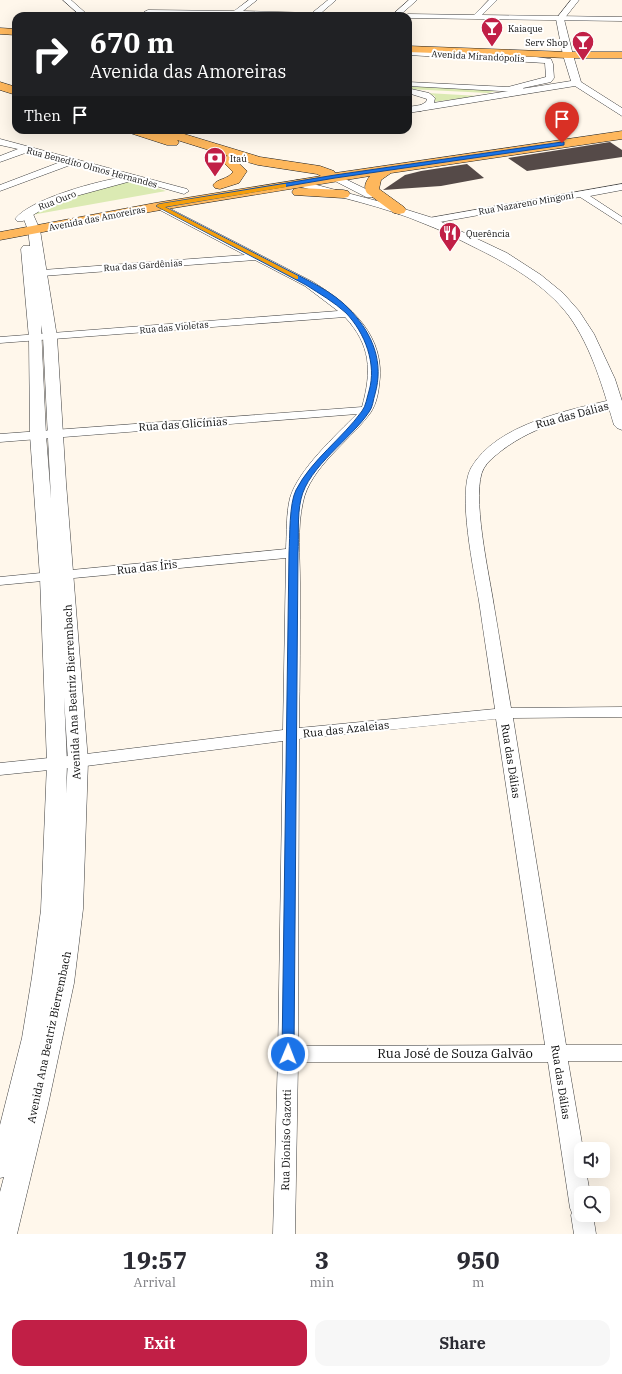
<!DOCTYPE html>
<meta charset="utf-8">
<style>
body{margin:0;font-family:"IBM Plex Serif",serif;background:#f7f7f7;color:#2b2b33;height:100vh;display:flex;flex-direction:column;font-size:15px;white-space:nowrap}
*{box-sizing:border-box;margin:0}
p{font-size:13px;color:#7c7c81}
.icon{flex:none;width:22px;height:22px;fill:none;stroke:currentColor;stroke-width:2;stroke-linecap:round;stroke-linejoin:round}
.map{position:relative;height:1234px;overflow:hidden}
.drawer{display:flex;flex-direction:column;background:#fff;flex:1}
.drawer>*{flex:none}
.guide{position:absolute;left:12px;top:12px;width:400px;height:122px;border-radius:12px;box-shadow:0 4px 16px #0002;background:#202124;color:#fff;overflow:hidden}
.controls{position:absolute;left:574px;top:1142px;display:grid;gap:8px}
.controls a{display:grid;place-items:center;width:36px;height:36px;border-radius:8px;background:#fff;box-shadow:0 4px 16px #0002;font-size:20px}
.pin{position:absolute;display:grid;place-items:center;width:34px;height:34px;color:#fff;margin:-41px -17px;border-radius:50% 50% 50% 0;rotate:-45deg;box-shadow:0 0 4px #0007}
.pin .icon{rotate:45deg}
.me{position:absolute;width:44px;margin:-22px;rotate:1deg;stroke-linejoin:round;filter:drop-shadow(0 0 3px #0008)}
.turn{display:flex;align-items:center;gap:14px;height:84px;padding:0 12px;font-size:18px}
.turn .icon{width:52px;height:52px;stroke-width:2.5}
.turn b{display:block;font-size:28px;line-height:34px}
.then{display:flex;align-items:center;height:38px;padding:0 12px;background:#0003;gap:8px;font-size:15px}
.eta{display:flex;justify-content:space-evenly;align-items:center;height:68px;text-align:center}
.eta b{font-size:24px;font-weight:700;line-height:28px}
.primary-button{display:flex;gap:8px;margin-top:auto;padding:8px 12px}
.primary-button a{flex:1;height:46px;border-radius:12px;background:#c11f46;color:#fff;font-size:16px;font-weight:700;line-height:46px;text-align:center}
.primary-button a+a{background:#f7f7f7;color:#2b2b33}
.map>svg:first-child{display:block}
.green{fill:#dbeab3}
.building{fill:#554a48}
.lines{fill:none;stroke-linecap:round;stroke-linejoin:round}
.minor-casing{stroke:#3f3f3f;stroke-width:1}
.tertiary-casing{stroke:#3f3f3f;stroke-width:1}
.primary-casing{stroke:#1d1d1d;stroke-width:1}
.minor{fill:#fff;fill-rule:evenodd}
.tertiary{fill:#fff;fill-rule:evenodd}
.primary{fill:#feb75c;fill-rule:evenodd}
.route{fill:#1a73e8;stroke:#114b97}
.slow{fill:#f59e0b}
.labels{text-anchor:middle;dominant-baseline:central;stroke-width:4;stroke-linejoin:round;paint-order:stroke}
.far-poi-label{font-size:9px;fill:#0c0c0c;stroke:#fff;text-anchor:start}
.far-street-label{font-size:9px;fill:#0c0c0c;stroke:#fff}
.street-label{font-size:11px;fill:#0c0c0c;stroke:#fff}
.near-street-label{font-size:13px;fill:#0c0c0c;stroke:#fff}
</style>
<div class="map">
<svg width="622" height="1234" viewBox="0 0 622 1234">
<rect width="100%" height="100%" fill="#fff7eb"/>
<!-- green -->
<g class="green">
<polygon points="408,86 504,89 488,93 408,89"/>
<polygon points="427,93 479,96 433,102 435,96"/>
<polygon points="123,181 134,181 166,191 26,216 45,206"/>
</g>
<!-- building -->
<g class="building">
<polygon points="610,142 622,150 622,157 527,171 508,158"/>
<polygon points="467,164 484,178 441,186 383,190 405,175 421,171"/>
</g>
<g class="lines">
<!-- minor casing -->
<g class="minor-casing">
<g id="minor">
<polygon points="63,0 71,0 89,16 81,16"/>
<polygon points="249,0 257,0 243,11 312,13 328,0 336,0 321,13 385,14 389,16 148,14 144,12 148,10 234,11"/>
<polygon points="409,0 417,0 399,16 391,16"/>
<polygon points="489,0 497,0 482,15 622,17 622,21 408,18 408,16 404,16 408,14 474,15"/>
<polygon points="408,51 536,57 551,59 553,64 554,78 551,82 523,88 524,90 520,92 408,86 408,82 508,87 546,77 545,63 408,55"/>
<polygon points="408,89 411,89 429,93 435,98 434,103 421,111 415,111 414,109 426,102 427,99 408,93"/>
<path d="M0 139 187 189 189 191 184 194 135 180 76 196 43 209 23 221H17L15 219C30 199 100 180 125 177L73 164 0 191V185L63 161 28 152 0 162V156L18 149 0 145Z"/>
<polygon points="622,184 622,190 590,196 622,217 622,224 580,197 429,224 424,221 429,218"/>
<path d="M159 203 313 282C350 305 387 336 379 386 378 396 375 408 368 416 348 442 310 468 303 502 297 528 300 557 300 583 300 631 300 680 299 728L495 709C490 673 484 637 479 601 474 571 457 493 471 468 496 424 569 410 615 399L619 400 621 403 619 406C578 416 536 424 501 451 495 456 488 461 484 468 470 491 490 578 494 606 500 640 505 674 511 708L622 707V717L513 718 566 1045H622V1061H568L583 1149H581V1171H586L590 1193H581V1215H593L596 1234H574L571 1215 572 1213 570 1208 548 1062H298L295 1234H273L278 1054 283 741 78 767 0 775V763L78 755 283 730 286 558 0 585V577L286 549C287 532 286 514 290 498 298 470 336 435 357 414L0 442V434L362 407C372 371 371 345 345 317L0 343V337L338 311 305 286 255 260 29 277 24 274 29 271 245 255 156 208 154 206ZM496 719 545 1045 298 1046 299 739Z"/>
</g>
</g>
<!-- tertiary casing -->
<g class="tertiary-casing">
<g id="tertiary">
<polygon points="571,0 579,0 564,19 573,55 581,82 622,108 622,116 575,86 408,113 408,107 571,81 563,55 556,19"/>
<polygon points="335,174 374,193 376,195 374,197 366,197 331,179 329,177 331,175"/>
<path d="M298 180 385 203 433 218 507 253 541 275 563 293 579 311 594 334 615 379 622 401V430L617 428 614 425C603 388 592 348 569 316 545 284 507 263 472 246 456 238 441 230 425 224 383 206 338 197 294 185L292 183 294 181Z"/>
<path d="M29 213 33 214 40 230 57 337 66 483 88 761 83 909 74 983 48 1105 17 1234H0V1192L4 1177 0 1178V1125L22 1038 32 977 41 910 47 763 40 577 30 435 29 338 21 249 23 246H30L28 230 23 217 25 214ZM41 325 43 337 51 499 46 435ZM64 697 68 761 66 794 67 763Z"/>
</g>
</g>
<!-- primary casing -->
<g class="primary-casing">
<g id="primary">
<polygon points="0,28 16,29 16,35 0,34"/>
<polygon points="408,46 568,52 622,52 622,58 568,58 408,52"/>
<polygon points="0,82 16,87 16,95 0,90"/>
<path d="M129 130 153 131 152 130H171L260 157 320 166 334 171 335 173 622 131V139L391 173 381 180 379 189 404 207 406 210 404 213 399 214 394 213 367 193C363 187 366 181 370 176L155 211 0 240V232L155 203 321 176 317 174 258 165 233 158 247 171 239 183 220 189 215 188 213 185C218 178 227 180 233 172L221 160 223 157 228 156 177 140 179 142 177 145H167L130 133Z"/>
<polygon points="299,188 343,190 348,191 350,194 348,197 343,198 294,195 292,192 294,189"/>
</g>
</g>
<!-- minor -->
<use href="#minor" class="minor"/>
<!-- tertiary -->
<use href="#tertiary" class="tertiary"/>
<!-- primary -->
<use href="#primary" class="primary"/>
</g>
<!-- route -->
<path class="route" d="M562 142H564V145L335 178 165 207C203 226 240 246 278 265 302 278 333 290 352 312 373 335 384 363 375 394 373 400 373 407 369 412 352 438 308 467 301 499 297 516 299 536 298 553L294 1054 293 1057 288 1059 284 1057 282 1054 289 553C290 537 289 504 296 490 312 459 342 439 362 411 366 406 367 397 369 391 377 364 365 333 346 313 334 302 320 294 306 285L156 206 159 204 335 175Z"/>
<!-- slow -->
<polygon class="slow" points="284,184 286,184 286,187 165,207 298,276 298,279 296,279 156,206 159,204"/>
<!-- icons -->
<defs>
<g id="bar-pin" transform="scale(1.15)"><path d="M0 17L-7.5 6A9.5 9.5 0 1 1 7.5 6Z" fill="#c11f46" stroke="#fff"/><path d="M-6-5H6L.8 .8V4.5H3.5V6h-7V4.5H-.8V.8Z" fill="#fff"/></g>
<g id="bank-pin" transform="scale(1.15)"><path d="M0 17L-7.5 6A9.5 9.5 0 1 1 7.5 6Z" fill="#c11f46" stroke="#fff"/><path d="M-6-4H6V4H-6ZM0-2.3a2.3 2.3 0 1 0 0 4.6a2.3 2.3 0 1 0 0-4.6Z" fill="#fff"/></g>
<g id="restaurant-pin" transform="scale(1.15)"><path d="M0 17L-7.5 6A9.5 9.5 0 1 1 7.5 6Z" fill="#c11f46" stroke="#fff"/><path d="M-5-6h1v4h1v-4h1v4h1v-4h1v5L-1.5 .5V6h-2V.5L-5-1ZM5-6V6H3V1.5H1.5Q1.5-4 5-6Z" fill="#fff"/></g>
</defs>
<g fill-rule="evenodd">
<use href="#bar-pin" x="492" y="28"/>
<use href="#bar-pin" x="583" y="42"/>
<use href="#bank-pin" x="215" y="158"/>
<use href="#restaurant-pin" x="450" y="233"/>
</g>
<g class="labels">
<!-- far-poi labels -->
<g class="far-poi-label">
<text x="508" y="28">Kaiaque</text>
<text x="568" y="42" text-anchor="end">Serv Shop</text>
<text x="230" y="158">Itaú</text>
<text x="466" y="233">Querência</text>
</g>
<!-- far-street labels -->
<g class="far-street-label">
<text transform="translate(478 56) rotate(3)">Avenida Mirandópolis</text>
<text transform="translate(92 167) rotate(15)">Rua Benedito Olmos Hernandes</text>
<text transform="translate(57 200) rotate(-21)">Rua Ouro</text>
<text transform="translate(526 203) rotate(-10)">Rua Nazareno Mingoni</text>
<text transform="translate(97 218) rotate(-11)">Avenida das Amoreiras</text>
<text transform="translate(143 265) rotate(-4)">Rua das Gardênias</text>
<text transform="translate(174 327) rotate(-5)">Rua das Violetas</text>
</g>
<!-- street labels -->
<g class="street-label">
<text transform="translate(572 415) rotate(-15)">Rua das Dálias</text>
<text transform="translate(183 424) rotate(-4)">Rua das Glicínias</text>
<text transform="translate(147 567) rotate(-6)">Rua das Íris</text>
<text transform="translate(72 692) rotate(-93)">Avenida Ana Beatriz Bierrembach</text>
<text transform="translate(346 729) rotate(-6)">Rua das Azaleias</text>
<text transform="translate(511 761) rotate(81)">Rua das Dálias</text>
<text transform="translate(49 1037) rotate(-78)">Avenida Ana Beatriz Bierrembach</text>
<text transform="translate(561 1082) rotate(81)">Rua das Dálias</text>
<text transform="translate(286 1140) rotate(-89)">Rua Dioníso Gazotti</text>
</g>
<!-- near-street labels -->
<g class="near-street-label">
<text x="455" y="1053">Rua José de Souza Galvão</text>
</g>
</g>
</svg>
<div class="controls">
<a><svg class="icon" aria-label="sound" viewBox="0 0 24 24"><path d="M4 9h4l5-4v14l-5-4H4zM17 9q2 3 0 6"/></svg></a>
<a><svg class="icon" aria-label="search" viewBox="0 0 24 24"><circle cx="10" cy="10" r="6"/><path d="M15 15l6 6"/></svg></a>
</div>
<div class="pin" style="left:562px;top:143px;background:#d93025"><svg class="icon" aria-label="arrive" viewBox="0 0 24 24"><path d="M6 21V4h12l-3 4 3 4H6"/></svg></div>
<svg class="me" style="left:288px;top:1054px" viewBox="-20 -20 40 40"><circle r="17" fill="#1a73e8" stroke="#fff" stroke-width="3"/><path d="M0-11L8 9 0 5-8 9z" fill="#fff"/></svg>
<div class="guide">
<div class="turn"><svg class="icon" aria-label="right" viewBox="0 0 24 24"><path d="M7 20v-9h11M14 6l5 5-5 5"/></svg><div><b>670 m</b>Avenida das Amoreiras</div></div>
<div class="then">Then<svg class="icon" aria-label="arrive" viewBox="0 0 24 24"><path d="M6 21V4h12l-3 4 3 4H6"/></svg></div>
</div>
</div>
<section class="drawer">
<div class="eta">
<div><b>19:57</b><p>Arrival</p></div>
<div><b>3</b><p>min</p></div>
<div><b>950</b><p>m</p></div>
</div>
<div class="primary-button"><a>Exit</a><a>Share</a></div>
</section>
